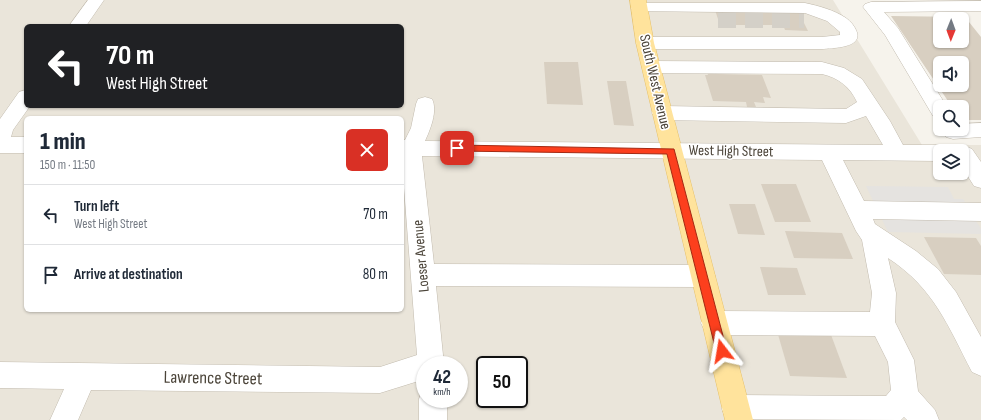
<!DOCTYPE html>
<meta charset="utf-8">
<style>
body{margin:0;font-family:"Sofia Sans Condensed",sans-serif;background:#f6f6f7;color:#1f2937;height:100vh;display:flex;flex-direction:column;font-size:15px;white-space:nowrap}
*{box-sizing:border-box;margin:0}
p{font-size:13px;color:#747a83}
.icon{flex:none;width:22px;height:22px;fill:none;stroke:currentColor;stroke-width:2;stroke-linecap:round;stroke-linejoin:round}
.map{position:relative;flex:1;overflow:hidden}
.panel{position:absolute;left:24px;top:116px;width:380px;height:196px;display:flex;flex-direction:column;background:#fff;border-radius:6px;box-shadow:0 1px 3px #0004}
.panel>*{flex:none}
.hud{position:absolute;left:24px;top:24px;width:380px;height:84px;border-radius:6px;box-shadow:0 1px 3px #0004;background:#202124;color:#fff;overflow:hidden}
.needle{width:26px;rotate:181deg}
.fabs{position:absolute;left:933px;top:12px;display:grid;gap:8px}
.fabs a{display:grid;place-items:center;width:36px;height:36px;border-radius:6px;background:#fff;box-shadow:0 1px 3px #0004;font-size:20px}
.speed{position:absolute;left:416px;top:356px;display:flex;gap:8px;font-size:20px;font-weight:700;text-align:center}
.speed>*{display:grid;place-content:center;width:52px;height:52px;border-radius:50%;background:#fff;box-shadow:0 1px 3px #0004;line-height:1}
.speed small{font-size:10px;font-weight:400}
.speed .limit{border:2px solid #111;border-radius:6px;background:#fff;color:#111}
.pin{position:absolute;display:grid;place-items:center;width:34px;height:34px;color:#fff;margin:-17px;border-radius:8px;box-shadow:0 2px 6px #0006}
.me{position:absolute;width:44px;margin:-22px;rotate:346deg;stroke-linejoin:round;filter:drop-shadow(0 0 3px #0008)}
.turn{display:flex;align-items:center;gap:14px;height:84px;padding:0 16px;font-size:18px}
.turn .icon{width:52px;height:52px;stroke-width:2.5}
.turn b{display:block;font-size:28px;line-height:34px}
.round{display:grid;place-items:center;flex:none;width:42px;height:42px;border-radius:6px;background:#f6f6f7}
.overview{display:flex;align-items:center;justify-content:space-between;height:68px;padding:0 16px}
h1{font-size:24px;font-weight:800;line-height:30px}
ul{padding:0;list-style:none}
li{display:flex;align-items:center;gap:12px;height:60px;padding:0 16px;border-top:1px solid #e0e1e3}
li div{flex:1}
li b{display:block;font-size:15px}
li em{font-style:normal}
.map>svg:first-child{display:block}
.residential{fill:#eae5da;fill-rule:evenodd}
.parking{fill:#e5e3e0}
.building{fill:#d8cfc1;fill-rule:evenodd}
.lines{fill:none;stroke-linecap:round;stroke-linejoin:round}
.minor-tunnel{stroke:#d4d0c8;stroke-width:18;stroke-dasharray:18 9;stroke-linecap:butt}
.minor-casing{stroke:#c2bbae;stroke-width:1}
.major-casing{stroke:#e6c16a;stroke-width:1}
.minor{fill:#fff;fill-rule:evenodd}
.major{fill:#ffe39c;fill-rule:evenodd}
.route{fill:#fc3f1d;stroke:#a42913}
.labels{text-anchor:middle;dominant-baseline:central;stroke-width:3;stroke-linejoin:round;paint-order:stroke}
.street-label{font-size:15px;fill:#4b4439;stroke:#fff}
.near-street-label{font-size:18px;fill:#4b4439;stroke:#fff}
</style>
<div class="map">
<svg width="981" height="420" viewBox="0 0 981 420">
<rect width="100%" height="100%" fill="#f6f3ec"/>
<!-- residential -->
<path class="residential" d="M0 0H833L922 145H981V420H0ZM26 26H402V106H26ZM26 118H402V310H26ZM940 151H962V173H940ZM425 365H459V399H425ZM485 365H519V399H485Z"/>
<!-- parking -->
<polygon class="parking" points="866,186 948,187 954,199 963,199 981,229 981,234 888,232"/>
<!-- building -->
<g class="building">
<polygon points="715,10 798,11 808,31 785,30 783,25 720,25"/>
<path d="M891 16 965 17 981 37V120H962V107H952ZM940 19H962V41H940ZM940 63H962V85H940Z"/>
<polygon points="544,62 578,62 583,105 547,104"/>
<polygon points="707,72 717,72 718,74 762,75 771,98 763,97 765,103 754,102 756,107 747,107 746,102 713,101 705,75 708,75"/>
<polygon points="607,81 626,81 634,126 614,125"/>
<polygon points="761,184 796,184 811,222 775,222"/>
<polygon points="729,204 755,204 765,235 738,234"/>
<polygon points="785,231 842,233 853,259 794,258"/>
<polygon points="924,237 976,238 981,246 981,275 944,274"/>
<polygon points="760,267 797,268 806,295 768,295"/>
<polygon points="777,331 830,332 847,378 790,376"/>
</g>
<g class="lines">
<!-- minor-tunnel -->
<polyline class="minor-tunnel" points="718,19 804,19"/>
<!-- minor casing -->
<g class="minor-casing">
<g id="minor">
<polygon points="88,0 104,0 86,26 69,26"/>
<polygon points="981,1 981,11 884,12 898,28 947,107 940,107 940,118 933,116 885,35 863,7 865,4 871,2"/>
<path d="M639 3H805C819 6 834 10 846 18 850 21 854 25 856 30 865 48 832 48 822 49H645L639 47 636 43 639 39 645 37H822L840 35V32L827 21 805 13 633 11 631 8 633 5Z"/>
<path d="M651 61 822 62 844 68 862 79 890 121 903 145H940L947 148 949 151H940V161L843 160 864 201 981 203V221L873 219 875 224 916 251 938 269 956 292 981 337V376L972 372C948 326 934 288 888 258L896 293 895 322 914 360 918 391 935 410 939 420H907L904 417 901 420 726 419 722 409 726 399 736 395 886 396 891 390 888 362 875 336 714 335 705 331 701 323 705 315 714 311 870 312 872 293 862 240 856 231 822 160 422 156 434 264 703 265 711 268 715 276 711 284 703 287 436 286 444 365H425V379L380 393 91 390 78 420H50L64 389 0 388V362L380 367 417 355 402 162V140H405L411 128 416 104 418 99 425 97 432 99C438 111 430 130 425 141L883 145 866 116 846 123 662 120 655 118 652 113 655 108 662 106 846 109 857 102C850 87 839 78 822 74L651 73 645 71 642 67 645 63Z"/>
<polygon points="26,90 26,106 30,106 13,130 11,137 26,137 26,153 0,153 0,119 19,92"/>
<polygon points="981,123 981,137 953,139 946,137 941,129 962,129 962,124"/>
<polygon points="965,146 972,149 981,162 981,188 974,186 962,167 962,151 956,151 958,149"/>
<polygon points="423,389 425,389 425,399 447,399 447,420 419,420 419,399"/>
</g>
</g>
<!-- major casing -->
<g class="major-casing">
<polygon id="major" points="630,0 646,0 654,43 753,420 725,420 636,43"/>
</g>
<!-- minor -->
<use href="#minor" class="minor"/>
<!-- major -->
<use href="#major" class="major"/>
</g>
<!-- route -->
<polygon class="route" points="457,145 674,149 727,351 725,355 722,357 718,355 716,351 667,154 457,151 453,148"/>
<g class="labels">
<!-- street labels -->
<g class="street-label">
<text transform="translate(655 82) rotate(77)">South West Avenue</text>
<text transform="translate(731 151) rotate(1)">West High Street</text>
<text transform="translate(421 256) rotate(-95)">Loeser Avenue</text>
</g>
<!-- near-street labels -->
<g class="near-street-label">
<text transform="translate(213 378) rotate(1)">Lawrence Street</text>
</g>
</g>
</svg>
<div class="fabs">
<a><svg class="needle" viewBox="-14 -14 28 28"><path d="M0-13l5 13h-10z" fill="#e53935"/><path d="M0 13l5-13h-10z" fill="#747a83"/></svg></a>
<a><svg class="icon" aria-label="sound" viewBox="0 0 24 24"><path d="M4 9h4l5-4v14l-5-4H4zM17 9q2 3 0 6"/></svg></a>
<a><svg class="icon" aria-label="search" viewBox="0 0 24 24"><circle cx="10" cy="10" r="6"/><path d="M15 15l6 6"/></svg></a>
<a><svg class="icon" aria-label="layers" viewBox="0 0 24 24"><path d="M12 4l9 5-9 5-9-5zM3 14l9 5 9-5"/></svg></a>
</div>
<div class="speed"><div>42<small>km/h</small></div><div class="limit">50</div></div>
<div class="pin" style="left:457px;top:148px;background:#d93025"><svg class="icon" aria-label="arrive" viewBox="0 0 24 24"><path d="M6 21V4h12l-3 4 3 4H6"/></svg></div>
<svg class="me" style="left:722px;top:351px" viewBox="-20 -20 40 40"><path d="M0-17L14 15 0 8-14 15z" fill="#fc3f1d" stroke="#fff" stroke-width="4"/></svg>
<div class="hud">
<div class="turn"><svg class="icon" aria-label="left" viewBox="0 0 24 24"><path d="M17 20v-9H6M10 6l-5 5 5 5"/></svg><div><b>70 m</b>West High Street</div></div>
</div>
<section class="panel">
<div class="overview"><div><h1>1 min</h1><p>150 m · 11:50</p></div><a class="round" style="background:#d93025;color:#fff"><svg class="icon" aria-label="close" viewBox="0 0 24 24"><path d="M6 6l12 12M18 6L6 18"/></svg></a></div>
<ul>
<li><svg class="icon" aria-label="left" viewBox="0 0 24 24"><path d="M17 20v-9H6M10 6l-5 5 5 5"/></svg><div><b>Turn left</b><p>West High Street</p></div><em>70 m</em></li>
<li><svg class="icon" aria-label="arrive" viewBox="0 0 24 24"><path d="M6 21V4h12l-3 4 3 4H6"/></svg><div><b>Arrive at destination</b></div><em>80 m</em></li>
</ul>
</section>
</div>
